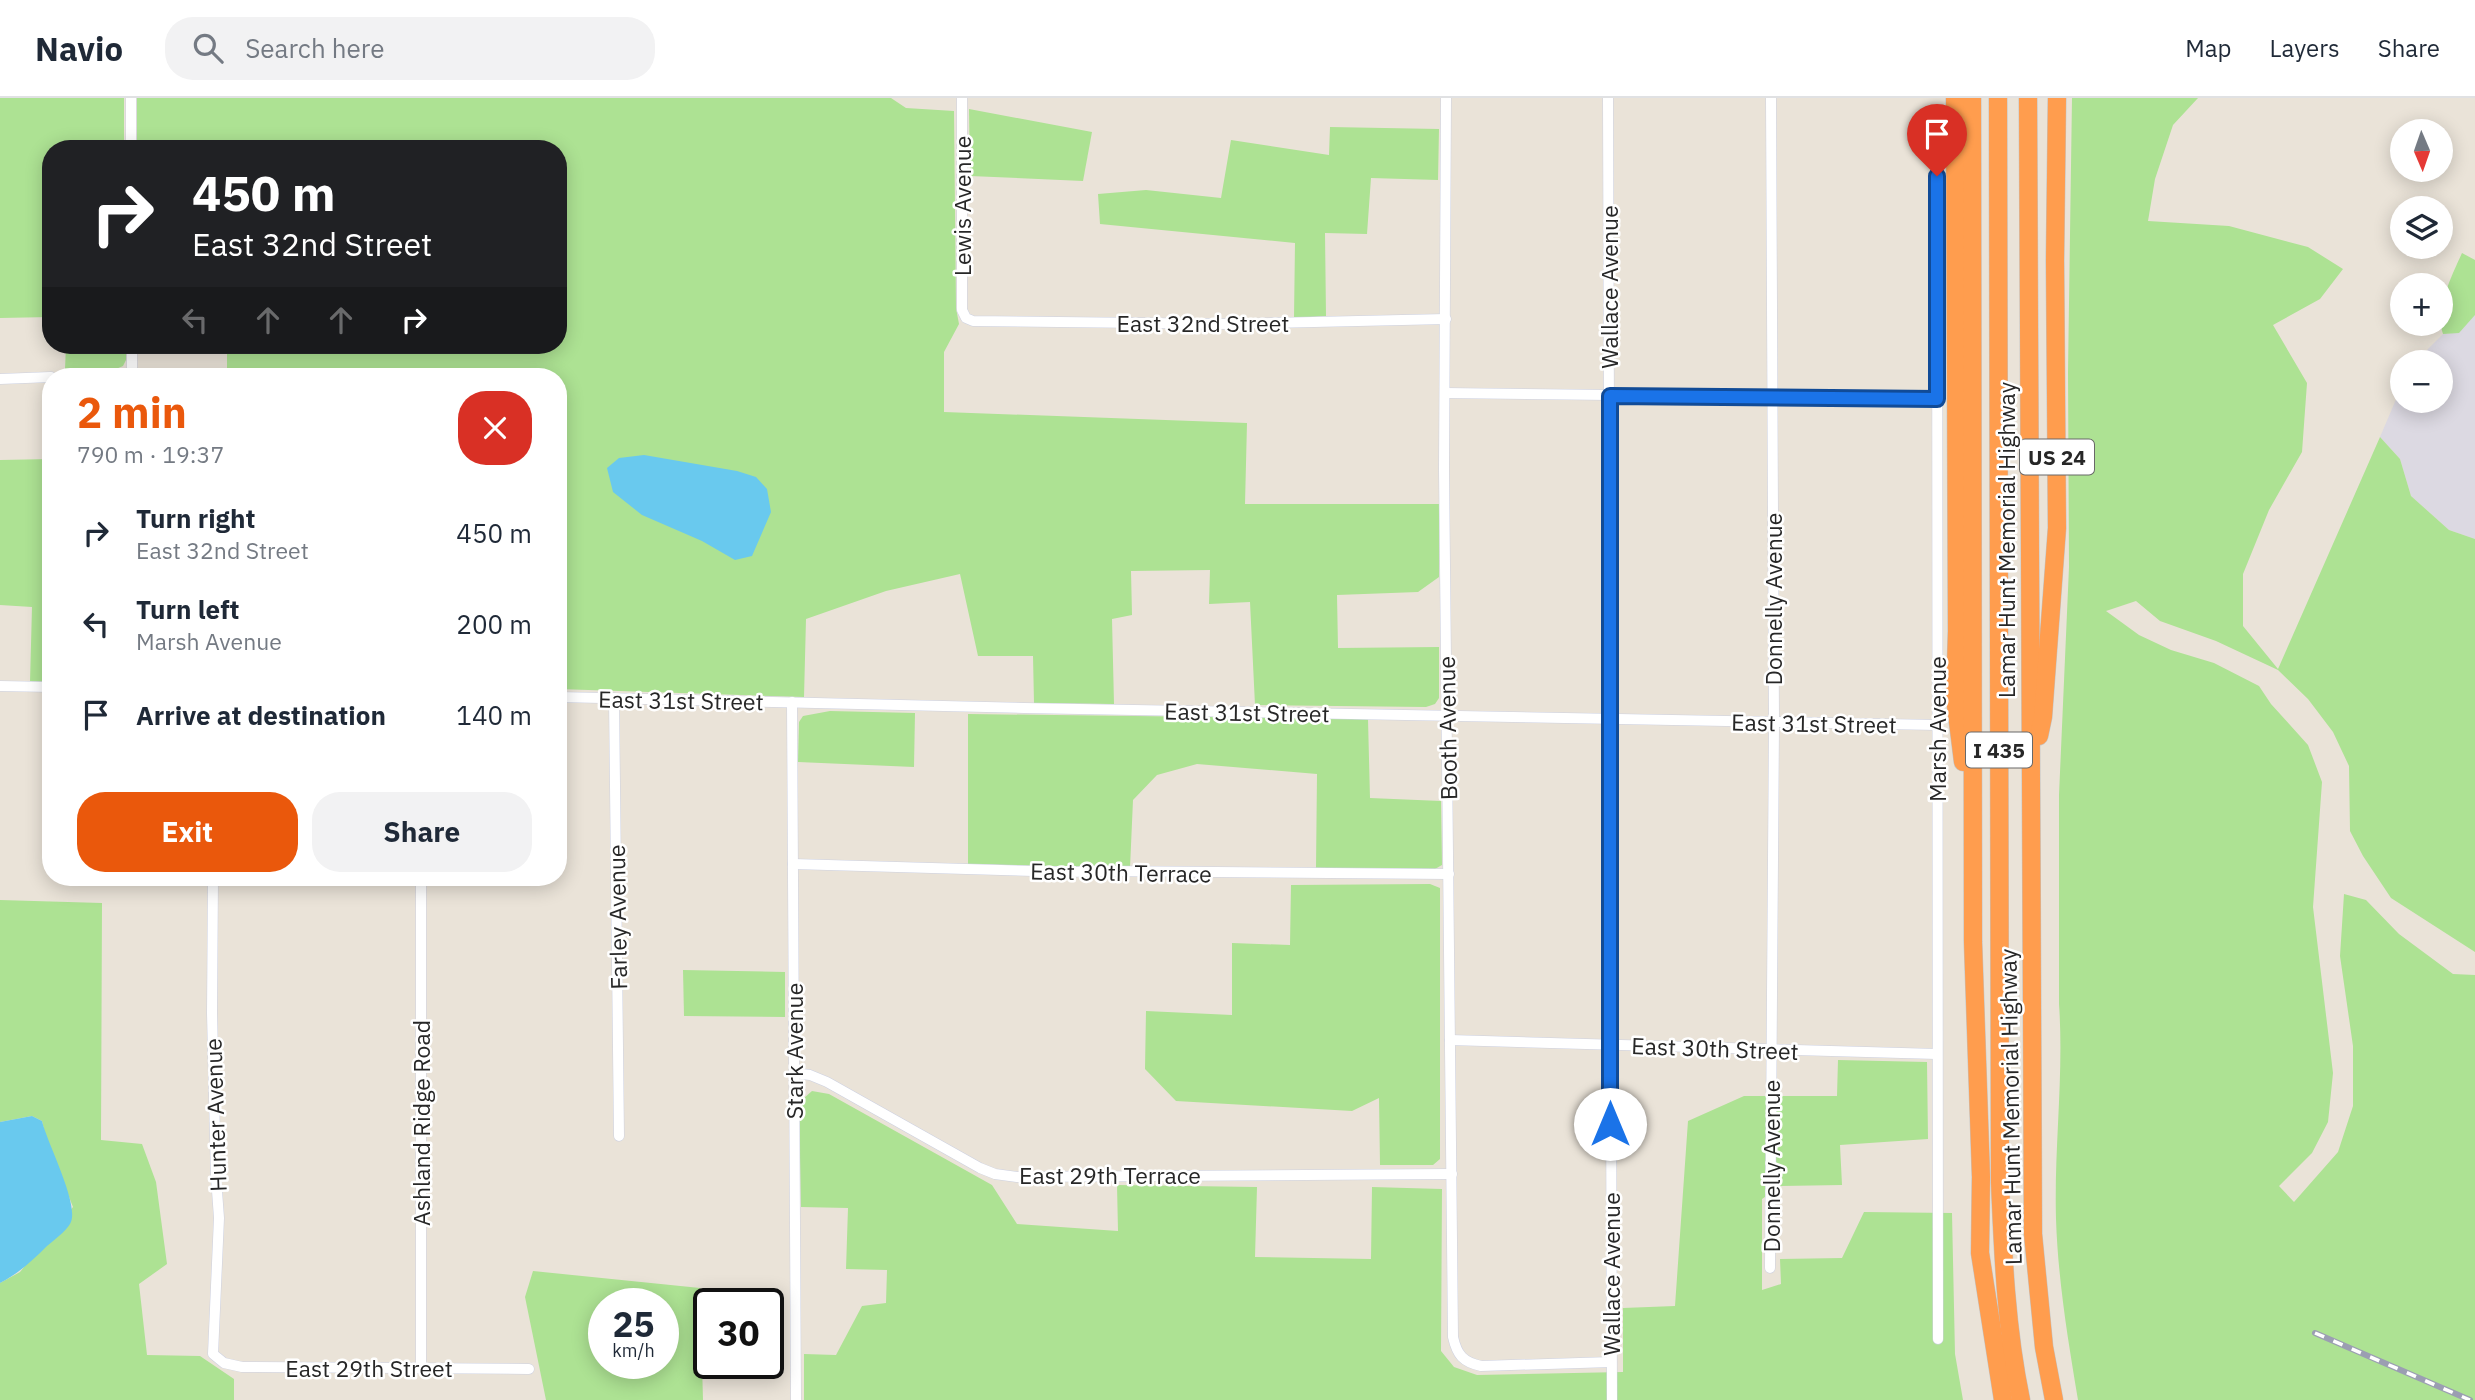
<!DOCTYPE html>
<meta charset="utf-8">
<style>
body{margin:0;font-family:"IBM Plex Sans",sans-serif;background:#f2f2f3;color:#1f2937;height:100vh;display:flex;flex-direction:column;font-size:26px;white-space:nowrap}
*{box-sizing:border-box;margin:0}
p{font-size:23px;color:#747a83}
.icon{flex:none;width:38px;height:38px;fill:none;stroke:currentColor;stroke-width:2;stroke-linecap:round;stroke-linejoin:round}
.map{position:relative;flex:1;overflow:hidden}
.sheet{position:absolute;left:42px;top:270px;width:525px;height:518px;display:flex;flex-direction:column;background:#fff;border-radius:28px;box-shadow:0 4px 18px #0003}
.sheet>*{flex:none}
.guide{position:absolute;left:42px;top:42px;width:525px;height:214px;border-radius:28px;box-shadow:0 4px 18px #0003;background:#202124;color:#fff;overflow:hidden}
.needle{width:46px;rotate:178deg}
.tools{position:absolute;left:2390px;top:21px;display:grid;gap:14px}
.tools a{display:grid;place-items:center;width:63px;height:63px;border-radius:50%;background:#fff;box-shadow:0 4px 18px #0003;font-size:35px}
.speed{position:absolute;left:588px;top:1190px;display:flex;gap:14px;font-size:35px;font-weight:700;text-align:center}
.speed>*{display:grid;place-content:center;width:91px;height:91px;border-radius:50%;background:#fff;box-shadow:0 4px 18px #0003;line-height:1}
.speed small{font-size:18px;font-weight:400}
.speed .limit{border:4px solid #111;border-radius:10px;background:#fff;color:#111}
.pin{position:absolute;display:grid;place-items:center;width:60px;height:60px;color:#fff;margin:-72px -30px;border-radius:50% 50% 50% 0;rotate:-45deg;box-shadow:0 0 7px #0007}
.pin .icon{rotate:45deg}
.me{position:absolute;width:77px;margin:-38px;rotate:0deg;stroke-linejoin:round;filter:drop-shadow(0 0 5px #0008)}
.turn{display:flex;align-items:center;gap:24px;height:147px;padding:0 35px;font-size:32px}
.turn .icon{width:91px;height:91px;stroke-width:2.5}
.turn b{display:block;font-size:49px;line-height:60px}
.lanes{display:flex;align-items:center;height:66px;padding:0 35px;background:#0003;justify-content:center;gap:35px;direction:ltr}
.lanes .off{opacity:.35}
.round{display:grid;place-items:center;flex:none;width:74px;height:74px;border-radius:28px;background:#f2f2f3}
.headline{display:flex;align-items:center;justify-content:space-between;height:119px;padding:0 35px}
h1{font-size:42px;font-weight:800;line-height:52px;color:#ea580c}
.action{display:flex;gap:14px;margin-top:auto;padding:14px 35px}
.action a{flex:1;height:80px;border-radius:28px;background:#ea580c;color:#fff;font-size:28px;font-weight:800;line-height:80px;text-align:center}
.action a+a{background:#f2f2f3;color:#1f2937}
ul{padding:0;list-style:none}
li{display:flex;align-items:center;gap:21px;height:91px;padding:0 35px}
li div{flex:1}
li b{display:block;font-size:26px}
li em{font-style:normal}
header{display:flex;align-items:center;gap:42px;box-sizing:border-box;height:98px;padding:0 35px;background:#fff;border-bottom:2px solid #e0e1e3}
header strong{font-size:33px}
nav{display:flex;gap:38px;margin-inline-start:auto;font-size:24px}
.search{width:490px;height:63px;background:#f2f2f3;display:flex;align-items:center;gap:18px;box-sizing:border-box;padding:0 24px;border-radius:28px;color:#747a83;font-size:26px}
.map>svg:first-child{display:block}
.industrial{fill:#dcd9e2}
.green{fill:#ade293;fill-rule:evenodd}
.water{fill:#69c9ee}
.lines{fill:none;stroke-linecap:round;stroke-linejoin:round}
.minor-casing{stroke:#cdd1e1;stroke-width:11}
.motorway-casing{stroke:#c3c3c3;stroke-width:19}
.minor{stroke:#fff;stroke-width:10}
.motorway{stroke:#ff9d4e;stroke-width:18}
.rail-casing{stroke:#9b9eb2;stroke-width:6}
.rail{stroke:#fff;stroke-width:3.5;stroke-dasharray:10;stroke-linecap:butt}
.route-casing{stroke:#114b97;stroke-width:18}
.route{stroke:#1a73e8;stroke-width:12}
.labels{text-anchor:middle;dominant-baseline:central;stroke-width:5;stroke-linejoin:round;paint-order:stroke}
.shield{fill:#fff;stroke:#686868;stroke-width:2}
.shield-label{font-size:21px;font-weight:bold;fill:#272727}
.street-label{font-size:23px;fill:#272727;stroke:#fff}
</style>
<header>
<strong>Navio</strong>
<div class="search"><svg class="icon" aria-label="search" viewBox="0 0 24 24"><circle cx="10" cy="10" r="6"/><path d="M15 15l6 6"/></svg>Search here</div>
<nav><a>Map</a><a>Layers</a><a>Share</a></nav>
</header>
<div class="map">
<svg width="2475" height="1302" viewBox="0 0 2475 1302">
<rect width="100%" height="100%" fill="#eae3d8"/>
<!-- industrial -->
<polygon class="industrial" points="2475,217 2475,441 2449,432 2411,398 2400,361 2380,339 2403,285 2403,303 2441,303 2441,264 2415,264 2443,236 2459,234"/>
<!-- green -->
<g class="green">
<polygon points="0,0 124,0 124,51 51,51 51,219 0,220"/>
<polygon points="137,0 891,0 906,10 954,13 956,210 959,226 944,254 944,314 1247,325 1245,406 1439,406 1439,479 1418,494 1337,497 1338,550 1439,549 1439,600 1435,606 1426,609 1255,607 1250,504 1209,506 1210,472 1131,473 1132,517 1112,521 1114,606 1034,605 1033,558 978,558 960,476 886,493 806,521 804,599 558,591 558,278 227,278 227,247 558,247 558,51 137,51"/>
<path d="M2072 0H2198L2173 27 2155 81 2148 123 2229 128 2308 149 2343 171 2320 201 2273 227 2307 285 2302 354 2269 412 2243 476V528L2278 571 2380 339 2400 361 2411 398 2449 432 2475 441V854L2391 800 2363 758 2350 733 2349 668 2333 634 2308 601 2278 572 2216 543 2160 523 2136 503 2106 513 2139 537 2171 552 2214 565 2259 588 2271 606 2308 647 2322 684 2313 809 2333 975 2328 1024 2312 1055 2279 1088 2294 1104 2338 1054 2353 1008V948L2340 858 2344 796 2366 802 2399 836 2453 876 2475 877V1302H2078C2068 1242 2058 1182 2056 1121 2054 1049 2064 977 2059 906V697L2069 469 2068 274Z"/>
<polygon points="969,11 1092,34 1083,83 970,78"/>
<polygon points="1330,29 1439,31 1438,82 1371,80 1367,136 1325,135 1326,218 1294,220 1295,145 1100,126 1098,96 1146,92 1221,100 1231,42 1329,57"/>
<path d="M2462 155 2475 162V217L2459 235 2443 236C2435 212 2451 179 2462 155Z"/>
<polygon points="66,247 126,247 126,262 123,268 116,271 65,271"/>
<polygon points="51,361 51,584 30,584 32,509 0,507 0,362"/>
<polygon points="830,613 915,615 914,669 798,664 799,624 803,618"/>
<polygon points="968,616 1368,621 1370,700 1441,703 1442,767 1435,771 1316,770 1317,676 1197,666 1157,677 1133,702 1130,770 968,766"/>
<polygon points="1430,786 1440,790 1440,1061 1433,1067 1380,1067 1379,1000 1352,1013 1176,1003 1145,971 1146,913 1232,917 1232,845 1290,847 1291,787"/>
<polygon points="0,802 102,805 101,1042 142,1046 156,1084 167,1166 139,1186 147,1257 200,1258 234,1281 234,1302 0,1302 0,1185 20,1174 73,1109 46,1041 42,1023 32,1018 0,1024"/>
<polygon points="683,872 785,874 785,919 684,918"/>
<polygon points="1838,962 1927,964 1928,1041 1840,1047 1842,1087 1781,1088 1762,1101 1762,1192 1781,1186 1780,1161 1842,1160 1864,1114 1952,1115 1955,1256 1963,1302 804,1302 804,1256 836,1257 862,1208 886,1205 887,1172 846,1171 848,1110 801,1109 799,1010 804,1000 812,993 829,996 992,1087 1017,1126 1118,1133 1117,1087 1257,1089 1255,1159 1371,1161 1372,1089 1442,1091 1441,1253 1454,1269 1477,1277 1623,1274 1623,1210 1675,1208 1688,1023 1744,998 1837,998"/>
<path d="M533 1173 700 1190 717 1206H709V1219L701 1230 703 1302H546L525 1199ZM604 1206H663V1265H604Z"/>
</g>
<!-- water -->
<g class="water">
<polygon points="644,357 737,373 756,379 767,391 771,414 752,458 735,462 702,443 642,417 613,394 607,370 619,360"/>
<path d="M32 1018 42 1023C47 1045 81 1109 70 1126 65 1134 54 1142 47 1148 32 1163 19 1175 0 1185V1024Z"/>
</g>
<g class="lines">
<!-- minor casing -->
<g class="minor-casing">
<g id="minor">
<polyline points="131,0 131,51"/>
<polyline points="962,0 962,212 966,220 973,223 1229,226 1446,221"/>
<path d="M1446 0 1444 371 1453 1239C1457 1257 1463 1264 1481 1268L1611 1264"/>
<polyline points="1608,0 1612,1302"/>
<polyline points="1937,22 1938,1241"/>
<polyline points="132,247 132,278"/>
<polyline points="86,278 132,277"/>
<polyline points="0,281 51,279"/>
<polyline points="1445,295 1937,301"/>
<polyline points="0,588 51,589"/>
<polyline points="558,599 1024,610 1937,627"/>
<polyline points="614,600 619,1038"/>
<polyline points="792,604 796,1302"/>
<polyline points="793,766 1070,774 1102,773 1449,776"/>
<polyline points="213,779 212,915 216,1079 219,1120 213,1256 224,1265 242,1269 529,1271"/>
<polyline points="1450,942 1937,956"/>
<polyline points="794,975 810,977 827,984 980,1070 995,1076 1017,1079 1452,1076"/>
<polyline points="1770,1170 1774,625 1771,0"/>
<polyline points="421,1271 421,779"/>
</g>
</g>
<!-- motorway casing -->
<g class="motorway-casing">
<g id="motorway">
<polyline points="1955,0 1957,533 1955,600 1963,664"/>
<polyline points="1972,0 1973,844 1981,1079 1980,1155 2003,1302"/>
<path d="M1998 0 2000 1084C2003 1156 2006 1230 2021 1302"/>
<polyline points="2028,0 2033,1136 2044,1249 2054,1302"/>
<polyline points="2039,638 2043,619 2057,430 2055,162 2057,0"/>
</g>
</g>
<!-- minor -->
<use href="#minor" class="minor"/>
<!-- motorway -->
<use href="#motorway" class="motorway"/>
<!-- rail casing -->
<g class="rail-casing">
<polyline id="rail" points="2315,1235 2470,1302"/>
</g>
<!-- rail -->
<use href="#rail" class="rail"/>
</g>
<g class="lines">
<!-- route casing -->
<g class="route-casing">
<polyline id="route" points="1610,1026 1610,298 1937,301 1937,78"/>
</g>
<!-- route -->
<use href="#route" class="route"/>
</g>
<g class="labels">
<!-- shield labels -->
<g class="shield">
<rect x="2020" y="341.5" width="74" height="35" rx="5"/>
<rect x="1966" y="634.5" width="66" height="35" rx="5"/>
</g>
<g class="shield-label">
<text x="2057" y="359">US 24</text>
<text x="1999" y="652">I 435</text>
</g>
<!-- street labels -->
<g class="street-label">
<text transform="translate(962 108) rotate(-90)">Lewis Avenue</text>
<text transform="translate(1609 189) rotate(-90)">Wallace Avenue</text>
<text x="1203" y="225">East 32nd Street</text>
<text transform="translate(2006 442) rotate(-90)">Lamar Hunt Memorial Highway</text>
<text transform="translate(1773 501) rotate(-90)">Donnelly Avenue</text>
<text transform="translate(681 602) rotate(1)">East 31st Street</text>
<text transform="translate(1247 614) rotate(1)">East 31st Street</text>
<text transform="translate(1814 625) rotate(1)">East 31st Street</text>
<text transform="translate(1447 630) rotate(-91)">Booth Avenue</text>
<text transform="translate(1937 631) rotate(-90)">Marsh Avenue</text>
<text transform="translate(1121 774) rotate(1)">East 30th Terrace</text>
<text transform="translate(617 819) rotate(-91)">Farley Avenue</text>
<text transform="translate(1715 950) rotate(2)">East 30th Street</text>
<text transform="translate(794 953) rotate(-90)">Stark Avenue</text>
<text transform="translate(2010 1009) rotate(-91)">Lamar Hunt Memorial Highway</text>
<text transform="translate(215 1017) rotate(-92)">Hunter Avenue</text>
<text transform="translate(421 1025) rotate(-90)">Ashland Ridge Road</text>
<text transform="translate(1771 1068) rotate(-90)">Donnelly Avenue</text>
<text x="1110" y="1077">East 29th Terrace</text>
<text transform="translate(1611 1176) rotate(-90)">Wallace Avenue</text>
<text x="369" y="1270">East 29th Street</text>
</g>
</g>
</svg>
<div class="tools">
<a><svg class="needle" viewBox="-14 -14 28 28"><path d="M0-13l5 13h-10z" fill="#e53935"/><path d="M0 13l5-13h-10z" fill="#747a83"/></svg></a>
<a><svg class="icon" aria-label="layers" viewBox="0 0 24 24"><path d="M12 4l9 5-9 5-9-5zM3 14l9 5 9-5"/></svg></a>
<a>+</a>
<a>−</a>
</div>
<div class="speed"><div>25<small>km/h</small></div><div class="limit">30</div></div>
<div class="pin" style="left:1937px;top:78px;background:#d93025"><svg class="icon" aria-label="arrive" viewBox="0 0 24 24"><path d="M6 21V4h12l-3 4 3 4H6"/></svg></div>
<svg class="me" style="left:1610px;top:1026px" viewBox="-20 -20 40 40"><circle r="19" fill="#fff"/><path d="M0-13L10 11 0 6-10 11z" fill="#1a73e8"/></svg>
<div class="guide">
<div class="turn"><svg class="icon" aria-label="right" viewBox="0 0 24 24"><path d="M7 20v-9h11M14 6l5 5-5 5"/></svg><div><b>450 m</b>East 32nd Street</div></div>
<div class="lanes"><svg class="icon off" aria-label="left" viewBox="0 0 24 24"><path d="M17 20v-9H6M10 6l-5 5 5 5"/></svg><svg class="icon off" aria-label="ahead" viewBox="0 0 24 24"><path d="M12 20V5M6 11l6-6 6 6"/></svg><svg class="icon off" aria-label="ahead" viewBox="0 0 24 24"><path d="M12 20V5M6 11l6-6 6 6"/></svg><svg class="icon" aria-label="right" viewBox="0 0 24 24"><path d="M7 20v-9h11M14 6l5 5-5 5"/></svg></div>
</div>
<section class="sheet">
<div class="headline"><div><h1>2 min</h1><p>790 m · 19:37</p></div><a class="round" style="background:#d93025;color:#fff"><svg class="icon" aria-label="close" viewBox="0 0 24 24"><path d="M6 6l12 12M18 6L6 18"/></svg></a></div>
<ul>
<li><svg class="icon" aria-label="right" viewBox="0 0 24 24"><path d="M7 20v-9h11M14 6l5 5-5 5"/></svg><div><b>Turn right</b><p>East 32nd Street</p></div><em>450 m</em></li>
<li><svg class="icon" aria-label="left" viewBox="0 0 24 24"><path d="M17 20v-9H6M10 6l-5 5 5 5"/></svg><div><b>Turn left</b><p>Marsh Avenue</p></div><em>200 m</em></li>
<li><svg class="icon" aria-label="arrive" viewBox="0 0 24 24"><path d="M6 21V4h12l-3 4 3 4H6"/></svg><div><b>Arrive at destination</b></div><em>140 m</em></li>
</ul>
<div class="action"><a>Exit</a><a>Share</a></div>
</section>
</div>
